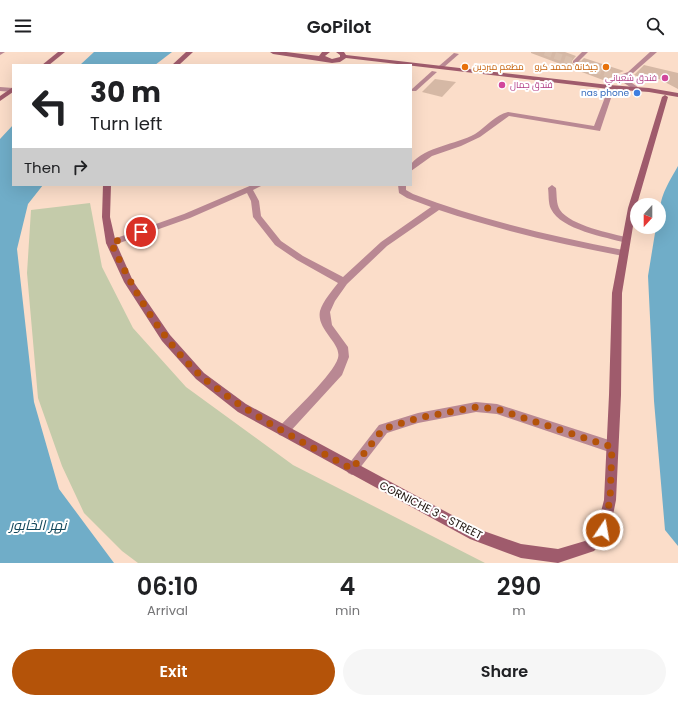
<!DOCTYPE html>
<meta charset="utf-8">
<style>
body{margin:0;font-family:Poppins,Cairo,sans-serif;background:#f6f6f6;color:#202124;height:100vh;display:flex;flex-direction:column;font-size:15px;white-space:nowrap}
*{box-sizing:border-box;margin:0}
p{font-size:13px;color:#757577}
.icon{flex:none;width:22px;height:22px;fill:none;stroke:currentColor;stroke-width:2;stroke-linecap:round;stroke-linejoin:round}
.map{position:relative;height:511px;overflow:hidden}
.sheet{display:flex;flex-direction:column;background:#fff;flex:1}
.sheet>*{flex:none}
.banner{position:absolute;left:12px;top:12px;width:400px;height:122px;border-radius:0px;box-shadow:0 4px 16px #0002;background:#fff;color:#202124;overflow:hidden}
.needle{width:26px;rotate:201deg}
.buttons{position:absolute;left:630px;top:146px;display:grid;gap:8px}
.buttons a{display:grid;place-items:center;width:36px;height:36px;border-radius:50%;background:#fff;box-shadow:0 4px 16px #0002;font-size:20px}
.pin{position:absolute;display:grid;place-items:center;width:34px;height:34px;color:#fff;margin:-17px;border:2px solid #fff;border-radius:50%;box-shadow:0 1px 4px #0007}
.me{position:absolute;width:44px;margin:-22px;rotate:12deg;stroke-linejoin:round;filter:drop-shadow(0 0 3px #0008)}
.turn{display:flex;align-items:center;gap:14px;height:84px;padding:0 12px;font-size:18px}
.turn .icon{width:52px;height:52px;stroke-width:2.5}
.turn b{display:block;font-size:28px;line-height:34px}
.then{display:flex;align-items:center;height:38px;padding:0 12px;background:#0003;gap:8px;font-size:15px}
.eta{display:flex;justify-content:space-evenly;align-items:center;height:68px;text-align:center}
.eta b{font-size:24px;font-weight:600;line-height:28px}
.button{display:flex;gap:8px;margin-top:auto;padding:8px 12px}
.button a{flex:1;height:46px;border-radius:24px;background:#b45309;color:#fff;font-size:16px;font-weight:600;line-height:46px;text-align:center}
.button a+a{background:#f6f6f6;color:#202124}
header{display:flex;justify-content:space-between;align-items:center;height:52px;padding:0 12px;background:#fff;font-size:18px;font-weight:600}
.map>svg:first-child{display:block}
.green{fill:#c4cbaa}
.water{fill:#70adc8}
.building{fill:#d5b8a5}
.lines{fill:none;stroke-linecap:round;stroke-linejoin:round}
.street-tunnel{stroke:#dabfac;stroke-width:7;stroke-dasharray:7 3.5;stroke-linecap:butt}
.street{fill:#b98893;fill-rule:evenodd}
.secondary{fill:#9f5b6c;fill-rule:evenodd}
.route{stroke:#b45309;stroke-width:7;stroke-dasharray:0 12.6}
.food-dot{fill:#e8710a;stroke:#fff;stroke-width:1.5}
.hotel-dot{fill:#d1479c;stroke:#fff;stroke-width:1.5}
.shop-dot{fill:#3f7fe0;stroke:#fff;stroke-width:1.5}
.labels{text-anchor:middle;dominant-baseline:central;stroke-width:4;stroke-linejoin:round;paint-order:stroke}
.far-food-label{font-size:9px;fill:#c56008;stroke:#fff;text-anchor:start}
.far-hotel-label{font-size:9px;fill:#b23c85;stroke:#fff;text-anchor:end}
.far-shop-label{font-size:9px;fill:#366cbe;stroke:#fff;text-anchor:end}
.street-label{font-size:11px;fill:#1c120b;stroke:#fff}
.near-water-label{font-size:14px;font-style:italic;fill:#13475b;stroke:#fff}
</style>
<header><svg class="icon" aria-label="menu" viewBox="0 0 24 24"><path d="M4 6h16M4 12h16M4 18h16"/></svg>GoPilot<svg class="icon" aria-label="search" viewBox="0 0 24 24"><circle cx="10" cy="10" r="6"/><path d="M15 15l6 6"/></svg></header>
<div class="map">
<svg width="678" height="511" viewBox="0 0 678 511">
<rect width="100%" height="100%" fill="#fbddc9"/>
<!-- green -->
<polygon class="green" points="90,151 102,215 133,276 186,335 293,413 485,511 138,511 122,499 84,461 62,414 38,346 27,221 31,158"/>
<!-- water -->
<g class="water">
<polygon points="94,0 172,0 155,13 80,13"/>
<polygon points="13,73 13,133 43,133 28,152 17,197 34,350 59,437 114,511 0,511 0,87"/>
<path d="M678 114V494L665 478 654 349 648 224 656 175H659C659 145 664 139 678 114Z"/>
</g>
<!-- building -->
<g class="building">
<polygon points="531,0 565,0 576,4 572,9 573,12 578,12 584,6 624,19 619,21 615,21 612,25 603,28 531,1"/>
<polygon points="644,13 678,21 678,37 659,27 644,27 634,23"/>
<polygon points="435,27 456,30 442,45 422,40"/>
</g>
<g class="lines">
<!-- street-tunnel -->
<polyline class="street-tunnel" points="545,0 614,24"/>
<!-- street -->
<g class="street">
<polygon points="0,0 5,0 0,3"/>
<polygon points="582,0 588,0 577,11 573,11 573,9"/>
<polygon points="650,0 657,0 632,22 625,26 639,36 639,38 635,38 613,24 616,22 620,23 628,20"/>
<polygon points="454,1 459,2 443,16 439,16 439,14"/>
<polygon points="432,19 437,20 416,39 412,39 412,37"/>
<polygon points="0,35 13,36 13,40 0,39"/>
<path d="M610 38 613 40 600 79 509 64 480 85 461 94 432 104 411 119V112C426 94 455 93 475 82 486 75 495 63 508 60L594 74 607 40Z"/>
<path d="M252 133H263L253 138 259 149 261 164 281 189 303 204 343 225 381 190 431 155 407 146 399 141 398 133H406V138L413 142C481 168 551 184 623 198L628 201 623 204C561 192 499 178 439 158L387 194 347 232 335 249 330 260 332 273 348 295 349 305 342 323 287 383 283 384 279 383 277 379 279 375C293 360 333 323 338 306 342 291 316 278 320 259 323 249 332 239 338 231L297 208 275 193 253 165 251 149 247 141 190 166 114 193H108L106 191 108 189 184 162Z"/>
<path d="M552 133 556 136C557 143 556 152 560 158 571 174 611 181 629 186L630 188 629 190 626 191C606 185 561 178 551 157 548 151 549 143 548 136Z"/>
<polygon points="476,350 497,352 612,389 616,391 618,395 616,399 612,401 497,362 476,360 418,371 387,381 356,421 352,423 348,421 346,417 348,413 379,373 418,361"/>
</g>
<!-- secondary -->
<g class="secondary">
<polygon points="58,0 65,0 49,13 42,13"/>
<polygon points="186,0 193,0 179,13 172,13"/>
<polygon points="270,0 286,0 319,4 322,0 330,0 325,4 332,7 340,5 340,3 336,0 344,0 346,3 609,33 649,36 678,41 678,45 649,40 609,37 346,6 340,10 332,11 273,2"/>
<polygon points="13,35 13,40 0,49 0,44"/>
<polygon points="665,43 668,45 636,156 622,241 621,343 616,448 610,478 608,483 594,499 558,511 521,506 470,487 238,360 196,327 162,289 124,230 106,191 102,165 103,133 111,133 110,165 116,191 133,229 170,283 204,321 246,352 478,477 521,492 558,497 585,489 597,475 604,448 609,343 612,241 628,156 662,45"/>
</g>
</g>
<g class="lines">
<!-- route -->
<path class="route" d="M141 180 111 191C134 239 161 287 200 323 206 329 213 333 219 338 260 369 307 392 352 417L383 377 418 366 476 355 497 357 612 395 610 448 603 478"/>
</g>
<!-- markers -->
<g class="food-dot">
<circle cx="465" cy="15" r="4"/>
<circle cx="606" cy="15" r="4"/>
</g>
<g class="hotel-dot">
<circle cx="665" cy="26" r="4"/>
<circle cx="502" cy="33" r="4"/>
</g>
<circle class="shop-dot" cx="637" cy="41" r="4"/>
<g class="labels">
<!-- far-food labels -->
<g class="far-food-label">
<text x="473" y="15">مطعم ميردين</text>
<text x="598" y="15" text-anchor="end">جيخانة محمد كرو</text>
</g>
<!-- far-hotel labels -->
<g class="far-hotel-label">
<text x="657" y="26">فندق شعباني</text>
<text x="510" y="33" text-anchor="start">فندق جمال</text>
</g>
<!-- far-shop labels -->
<g class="far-shop-label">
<text x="629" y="41">nas phone</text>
</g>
<!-- street labels -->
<g class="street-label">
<text transform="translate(431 458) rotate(27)">CORNICHE 3 - STREET</text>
</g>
<!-- near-water labels -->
<g class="near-water-label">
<text x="38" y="473">نهر الخابور</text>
</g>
</g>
</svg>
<div class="buttons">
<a><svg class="needle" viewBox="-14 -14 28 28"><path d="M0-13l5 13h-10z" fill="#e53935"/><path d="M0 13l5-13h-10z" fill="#757577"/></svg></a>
</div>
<div class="pin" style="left:141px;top:180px;background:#d93025"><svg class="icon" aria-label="arrive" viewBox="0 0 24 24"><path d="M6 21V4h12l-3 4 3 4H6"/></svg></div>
<svg class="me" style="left:603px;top:478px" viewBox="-20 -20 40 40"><circle r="17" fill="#b45309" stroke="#fff" stroke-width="3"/><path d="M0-11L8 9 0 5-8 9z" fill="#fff"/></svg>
<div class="banner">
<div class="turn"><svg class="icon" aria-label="left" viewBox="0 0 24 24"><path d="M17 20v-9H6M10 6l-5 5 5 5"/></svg><div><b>30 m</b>Turn left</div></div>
<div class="then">Then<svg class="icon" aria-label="right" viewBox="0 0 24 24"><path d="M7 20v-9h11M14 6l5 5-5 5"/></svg></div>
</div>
</div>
<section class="sheet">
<div class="eta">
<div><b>06:10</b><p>Arrival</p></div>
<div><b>4</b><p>min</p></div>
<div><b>290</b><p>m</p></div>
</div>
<div class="button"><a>Exit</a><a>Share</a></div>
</section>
